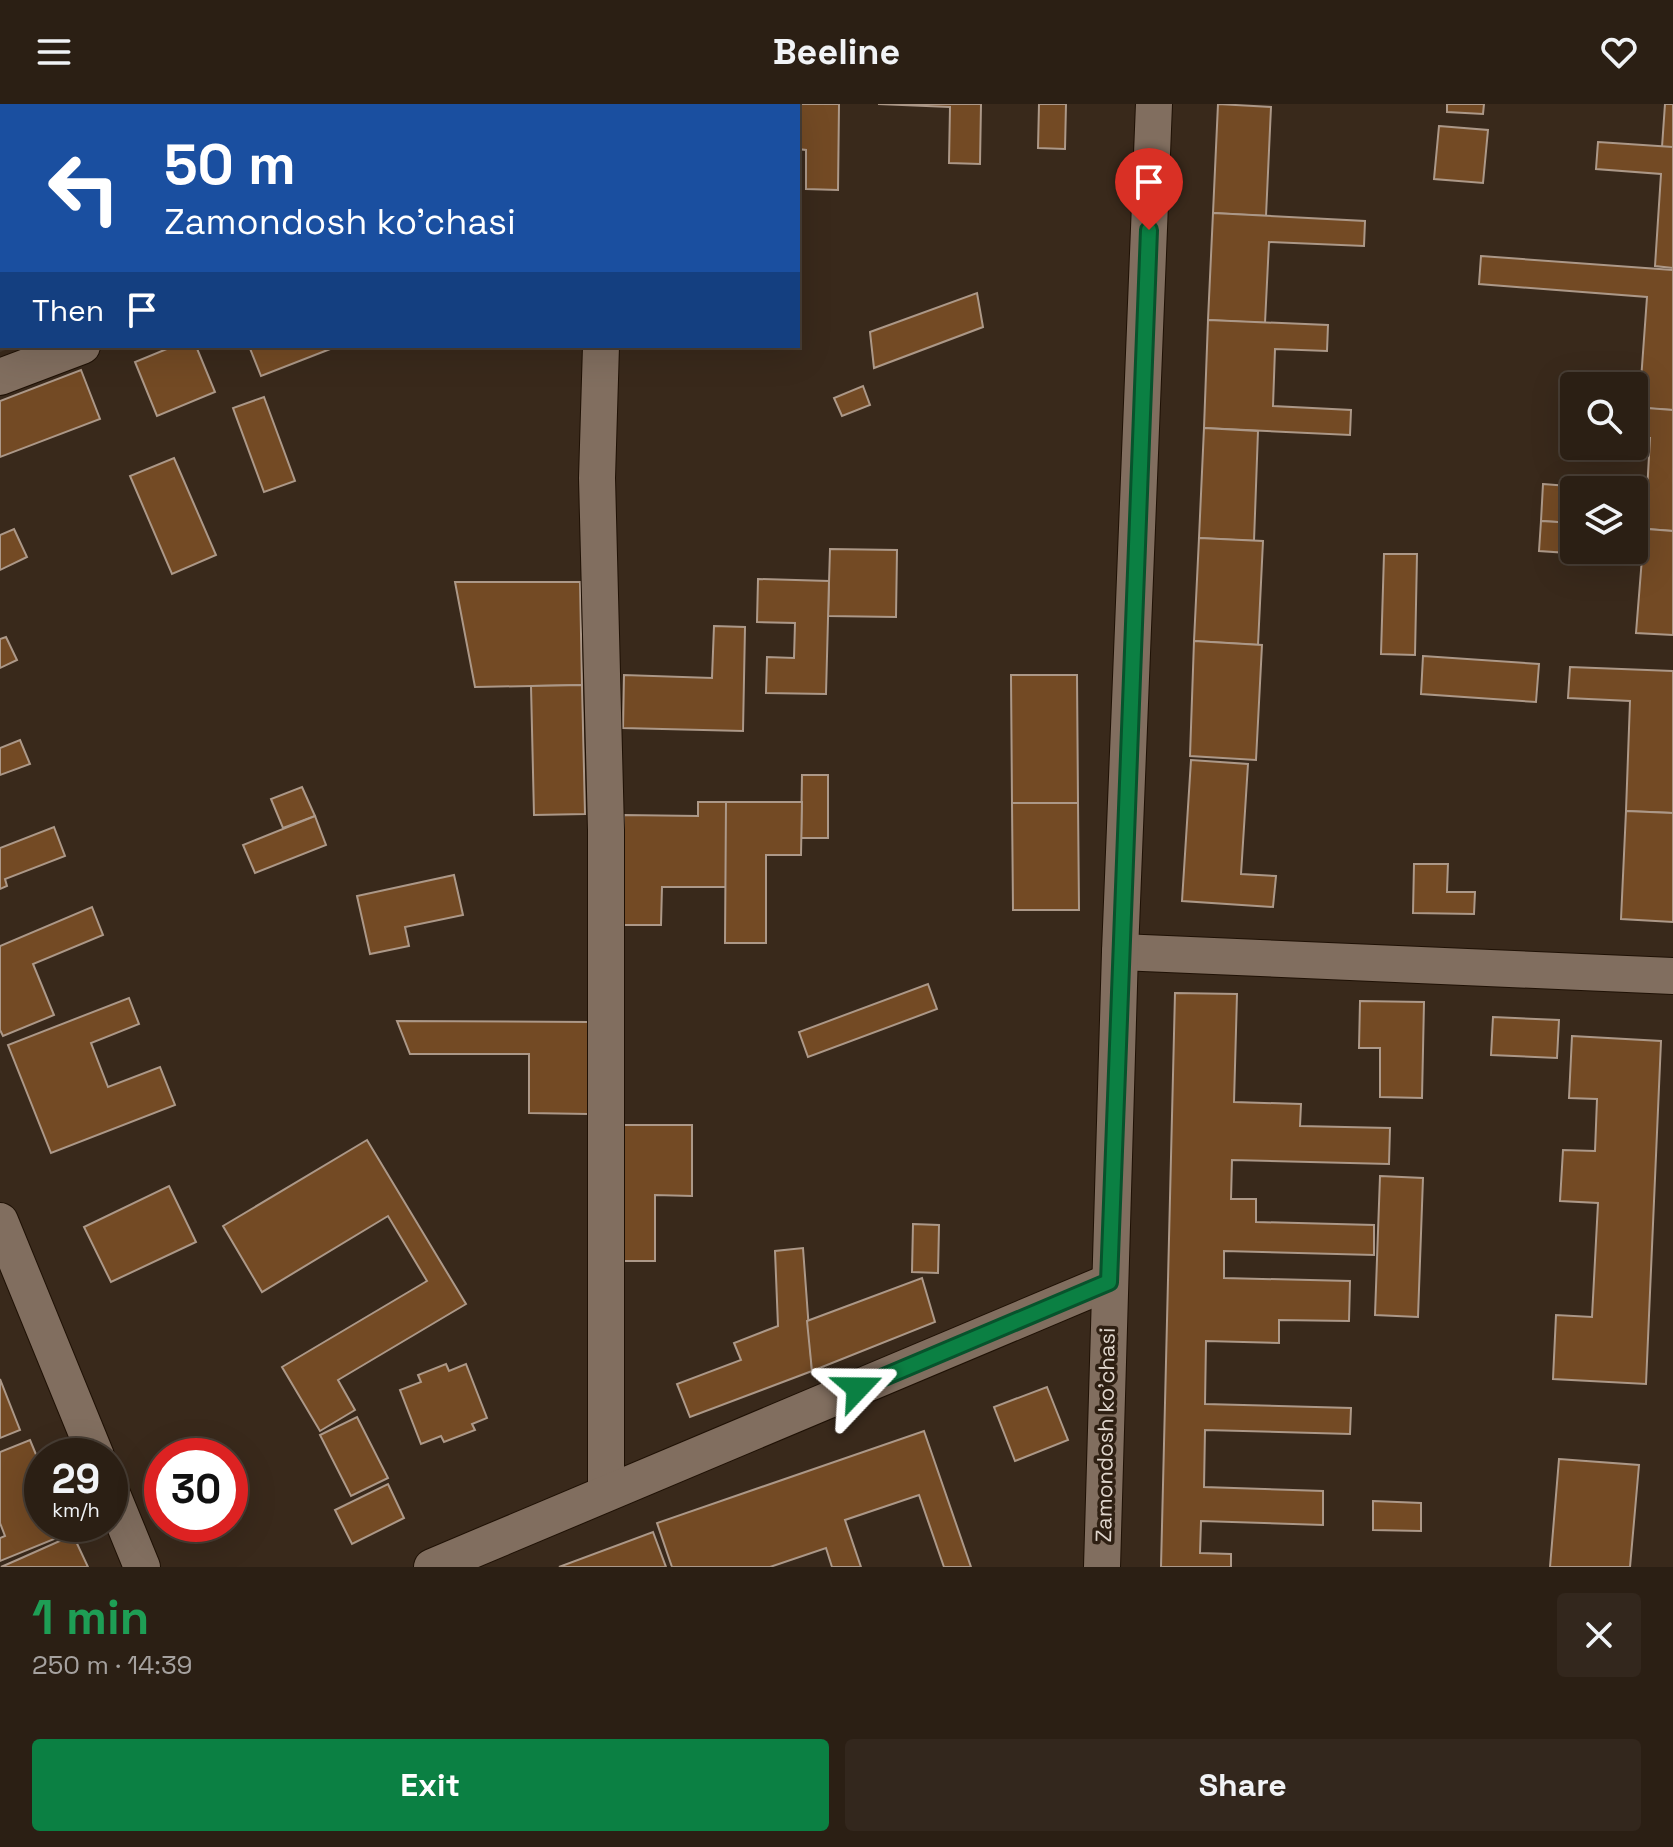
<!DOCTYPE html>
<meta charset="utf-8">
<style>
body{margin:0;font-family:"Space Grotesk",sans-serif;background:#33271d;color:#f1f3f6;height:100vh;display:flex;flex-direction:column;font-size:30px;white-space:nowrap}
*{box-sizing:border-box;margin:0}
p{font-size:26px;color:#a6a2a0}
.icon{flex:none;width:44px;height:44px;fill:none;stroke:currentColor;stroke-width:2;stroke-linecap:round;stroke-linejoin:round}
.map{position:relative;height:1463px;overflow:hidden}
.sheet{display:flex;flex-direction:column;background:#2b1f14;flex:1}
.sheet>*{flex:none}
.guide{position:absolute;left:0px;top:0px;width:800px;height:244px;box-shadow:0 8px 32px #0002,0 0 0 2px #473d34;background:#1a4fa0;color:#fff;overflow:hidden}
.buttons{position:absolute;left:1560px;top:268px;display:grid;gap:16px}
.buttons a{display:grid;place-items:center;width:88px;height:88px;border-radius:8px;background:#2b1f14;box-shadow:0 8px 32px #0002,0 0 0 2px #473d34;font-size:40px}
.speed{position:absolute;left:24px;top:1334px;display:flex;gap:16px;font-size:40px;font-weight:700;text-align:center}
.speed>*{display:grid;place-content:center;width:104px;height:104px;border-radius:50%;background:#2b1f14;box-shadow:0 8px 32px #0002,0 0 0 2px #473d34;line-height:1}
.speed small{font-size:20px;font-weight:400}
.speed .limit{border:12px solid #d22;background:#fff;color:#111}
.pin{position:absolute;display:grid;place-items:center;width:68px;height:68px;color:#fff;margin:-82px -34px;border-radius:50% 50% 50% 0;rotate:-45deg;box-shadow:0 0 8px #0007}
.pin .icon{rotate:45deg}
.me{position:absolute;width:88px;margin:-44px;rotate:67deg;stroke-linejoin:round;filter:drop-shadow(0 0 6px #0008)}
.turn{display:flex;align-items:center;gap:28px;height:168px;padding:0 32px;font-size:36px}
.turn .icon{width:104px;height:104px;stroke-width:2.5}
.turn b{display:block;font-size:56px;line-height:68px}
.then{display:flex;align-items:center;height:76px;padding:0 32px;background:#0003;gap:16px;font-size:30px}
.round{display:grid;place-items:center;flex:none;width:84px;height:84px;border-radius:8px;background:#33271d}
.head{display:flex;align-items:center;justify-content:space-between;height:136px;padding:0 32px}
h1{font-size:48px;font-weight:600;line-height:60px;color:#1e9e55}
.button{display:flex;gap:16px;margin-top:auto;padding:16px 32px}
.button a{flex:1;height:92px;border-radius:8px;background:#0b8043;color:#fff;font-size:32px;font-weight:600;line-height:92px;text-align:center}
.button a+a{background:#33271d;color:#f1f3f6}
header{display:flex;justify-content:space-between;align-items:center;height:104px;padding:0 32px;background:#2b1f14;font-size:36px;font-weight:600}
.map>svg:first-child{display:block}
.education{fill:#423427}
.green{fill:#2a4d33}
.building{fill:#734a24;stroke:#ac9888;stroke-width:2}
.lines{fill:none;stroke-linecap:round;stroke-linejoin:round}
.street-casing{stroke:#1f1105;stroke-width:38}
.street{stroke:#816e5f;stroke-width:36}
.route-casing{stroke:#07532c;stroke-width:20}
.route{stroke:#0b8043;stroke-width:14}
.labels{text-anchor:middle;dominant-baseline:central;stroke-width:7;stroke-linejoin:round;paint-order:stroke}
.street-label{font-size:22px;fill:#dfd5cc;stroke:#2e1f12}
</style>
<header><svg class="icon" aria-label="menu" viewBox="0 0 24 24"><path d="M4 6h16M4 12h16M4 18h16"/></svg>Beeline<svg class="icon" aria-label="heart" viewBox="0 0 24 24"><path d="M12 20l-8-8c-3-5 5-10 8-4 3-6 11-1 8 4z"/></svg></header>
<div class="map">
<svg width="1673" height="1463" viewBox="0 0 1673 1463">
<rect width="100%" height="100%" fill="#39291b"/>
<!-- education -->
<polygon class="education" points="0,0 651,0 2,2 2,242 16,242 0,248"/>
<!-- green -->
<polygon class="green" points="0,0 376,0 377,2 2,2 0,163"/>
<!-- building -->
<g class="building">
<polygon points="768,0 839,0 838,86 806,85 806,46 798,45 798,2"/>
<polygon points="878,0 981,0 980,60 949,59 950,3"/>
<polygon points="1039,0 1066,0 1065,45 1038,44"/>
<polygon points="1218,0 1271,3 1266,112 1213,109"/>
<polygon points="1447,0 1484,0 1483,10 1447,8"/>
<polygon points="1665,0 1673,0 1673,43 1662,43"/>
<polygon points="1439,22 1488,26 1483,79 1434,75"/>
<polygon points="1598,38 1673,43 1673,164 1655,162 1661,70 1596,65"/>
<polygon points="1213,109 1365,117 1364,142 1269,138 1265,219 1208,216"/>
<polygon points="1481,152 1673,166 1673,306 1639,304 1647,193 1479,180"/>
<polygon points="977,189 983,223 874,264 870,228"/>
<polygon points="1208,216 1328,221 1327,247 1275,245 1273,302 1351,306 1350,331 1204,324"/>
<polygon points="174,242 196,242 215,288 157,312 135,258"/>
<polygon points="249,242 338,242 261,272"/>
<polygon points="81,266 100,315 0,353 0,297"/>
<polygon points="863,282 870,301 842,312 834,294"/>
<polygon points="264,293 295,377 264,388 233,304"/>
<polygon points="1564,298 1574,299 1574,328 1562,328"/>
<polygon points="1634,303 1673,306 1673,427 1634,424 1634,387 1647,388 1650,334 1634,333"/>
<polygon points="1204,324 1258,327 1254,437 1199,434"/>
<polygon points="174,354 216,451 172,470 130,372"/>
<polygon points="1543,380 1620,386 1574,386 1574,419 1541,417"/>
<polygon points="1541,417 1574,419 1574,446 1634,446 1634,424 1673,427 1673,531 1636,529 1642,454 1539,447"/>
<polygon points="14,425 27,453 0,466 0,431"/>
<polygon points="1199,434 1263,437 1258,541 1194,537"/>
<polygon points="830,445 897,446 896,513 828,512"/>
<polygon points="1384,450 1417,450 1415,551 1381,550"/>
<polygon points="758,475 829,477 826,590 766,589 767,553 794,554 795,519 757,518"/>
<polygon points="455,478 580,478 582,581 475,583"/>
<polygon points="714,522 745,523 743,627 623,624 624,571 712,574"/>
<polygon points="6,533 17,556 0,564 0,535"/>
<polygon points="1194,537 1262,541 1256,656 1190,652"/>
<polygon points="1423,552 1539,560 1536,598 1421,590"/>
<polygon points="1570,563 1673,567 1673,709 1626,707 1630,597 1568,594"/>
<polygon points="1011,571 1077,571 1078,699 1012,699"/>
<polygon points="582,581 585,710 534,711 531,582"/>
<polygon points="20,636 30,660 0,671 0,644"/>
<polygon points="1191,656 1248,660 1241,770 1276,772 1273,803 1182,797"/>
<polygon points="802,671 828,671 828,734 801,734"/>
<polygon points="302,683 315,712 283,724 271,695"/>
<polygon points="698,698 726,698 726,783 662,783 661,821 624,821 624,711 698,712"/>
<polygon points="726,698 802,698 801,751 766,751 766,839 725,839"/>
<polygon points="1012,699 1078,699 1079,806 1013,806"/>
<polygon points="1626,707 1673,709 1673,818 1621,815"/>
<polygon points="315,712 326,741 255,769 243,741"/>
<polygon points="54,723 65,752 5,775 7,782 0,785 0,744"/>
<polygon points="1414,760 1448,760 1447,788 1475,788 1474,810 1413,809"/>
<polygon points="454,771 463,811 405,823 409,842 370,850 357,792"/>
<polygon points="92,803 103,831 33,860 54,911 3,932 0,926 0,842"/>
<polygon points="928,880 937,905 808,953 799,928"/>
<polygon points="1175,889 1237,890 1234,998 1301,1000 1300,1022 1390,1024 1389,1060 1232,1056 1231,1095 1256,1095 1256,1118 1374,1121 1374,1151 1224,1147 1224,1174 1350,1177 1349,1217 1279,1216 1279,1239 1206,1237 1205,1300 1351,1304 1350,1330 1205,1326 1204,1383 1323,1387 1323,1421 1201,1417 1200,1449 1231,1450 1231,1463 1161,1463"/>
<polygon points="129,894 139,920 91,939 108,983 160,963 175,1001 51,1049 8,941"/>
<polygon points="1360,897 1424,898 1422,994 1380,993 1380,944 1359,944"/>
<polygon points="1493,913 1559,916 1557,954 1491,951"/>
<polygon points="397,917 588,918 588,1010 529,1009 529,950 410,950"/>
<polygon points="1572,932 1661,937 1646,1280 1553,1275 1556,1211 1592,1213 1598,1099 1560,1097 1563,1046 1595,1047 1597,995 1569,994"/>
<polygon points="624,1021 692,1021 692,1092 655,1091 655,1157 624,1157"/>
<polygon points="367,1036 466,1200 338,1276 355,1306 320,1327 282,1263 427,1177 388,1112 262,1188 223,1122"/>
<polygon points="1380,1072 1423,1074 1418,1213 1375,1211"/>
<polygon points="169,1082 196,1138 111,1178 84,1123"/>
<polygon points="913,1120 939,1121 938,1169 912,1168"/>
<polygon points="803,1144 812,1267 690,1313 677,1280 741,1256 734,1239 778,1222 775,1147"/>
<polygon points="922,1174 935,1218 812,1267 807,1217"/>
<polygon points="446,1260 449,1267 466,1260 487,1314 472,1320 475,1326 444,1338 441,1332 421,1340 400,1286 421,1278 418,1271"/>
<polygon points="0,1275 20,1326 0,1334"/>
<polygon points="1047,1283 1068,1336 1015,1357 994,1303"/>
<polygon points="357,1313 388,1374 351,1392 320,1331"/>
<polygon points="924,1327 971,1463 944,1463 919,1391 845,1416 861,1463 832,1463 826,1444 770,1463 672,1463 657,1419"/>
<polygon points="30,1336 42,1365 42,1420 65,1420 69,1429 0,1457 0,1434 5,1432 0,1419 0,1348"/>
<polygon points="1559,1355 1639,1361 1630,1463 1550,1463"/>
<polygon points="388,1380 404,1414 352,1440 335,1406"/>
<polygon points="1373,1397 1421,1399 1421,1427 1373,1426"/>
<polygon points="653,1428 666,1463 559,1463"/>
<polygon points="73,1431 88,1463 1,1463 17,1456"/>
</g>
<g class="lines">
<!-- street casing -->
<g class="street-casing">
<g id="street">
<polyline points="704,2 709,0"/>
<polyline points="601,242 597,374 606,726 606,1389"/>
<polyline points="0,273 82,242"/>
<polyline points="1120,848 1673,872"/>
<polyline points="0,1117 96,1352"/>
<polyline points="110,1385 142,1463"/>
<polyline points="432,1463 1109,1178"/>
<polyline points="1102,1463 1120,848 1154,0"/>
</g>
</g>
<!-- street -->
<use href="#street" class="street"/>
</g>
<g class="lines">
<!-- route casing -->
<g class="route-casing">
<polyline id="route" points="858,1284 1109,1178 1149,126"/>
</g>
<!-- route -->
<use href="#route" class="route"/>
</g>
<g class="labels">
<!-- street labels -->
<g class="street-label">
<text transform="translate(1105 1331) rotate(-89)">Zamondosh ko'chasi</text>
</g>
</g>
</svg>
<div class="buttons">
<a><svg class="icon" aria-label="search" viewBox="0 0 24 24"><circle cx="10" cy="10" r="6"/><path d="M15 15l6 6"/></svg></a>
<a><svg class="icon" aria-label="layers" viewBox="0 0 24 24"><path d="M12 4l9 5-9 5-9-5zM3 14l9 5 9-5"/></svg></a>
</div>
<div class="speed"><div>29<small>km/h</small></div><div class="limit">30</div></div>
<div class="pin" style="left:1149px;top:126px;background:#d93025"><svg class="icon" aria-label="arrive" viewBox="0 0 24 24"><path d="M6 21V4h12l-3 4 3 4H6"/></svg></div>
<svg class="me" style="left:858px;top:1284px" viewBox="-20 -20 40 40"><path d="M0-17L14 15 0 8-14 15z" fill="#0b8043" stroke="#fff" stroke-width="4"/></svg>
<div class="guide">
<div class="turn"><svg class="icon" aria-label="left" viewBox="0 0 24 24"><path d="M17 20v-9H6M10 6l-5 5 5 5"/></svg><div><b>50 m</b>Zamondosh ko'chasi</div></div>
<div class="then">Then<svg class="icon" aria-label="arrive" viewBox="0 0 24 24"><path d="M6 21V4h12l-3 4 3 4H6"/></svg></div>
</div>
</div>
<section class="sheet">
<div class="head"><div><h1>1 min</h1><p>250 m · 14:39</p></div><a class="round"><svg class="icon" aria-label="close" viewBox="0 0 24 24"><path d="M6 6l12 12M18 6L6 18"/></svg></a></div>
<div class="button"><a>Exit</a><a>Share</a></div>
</section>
